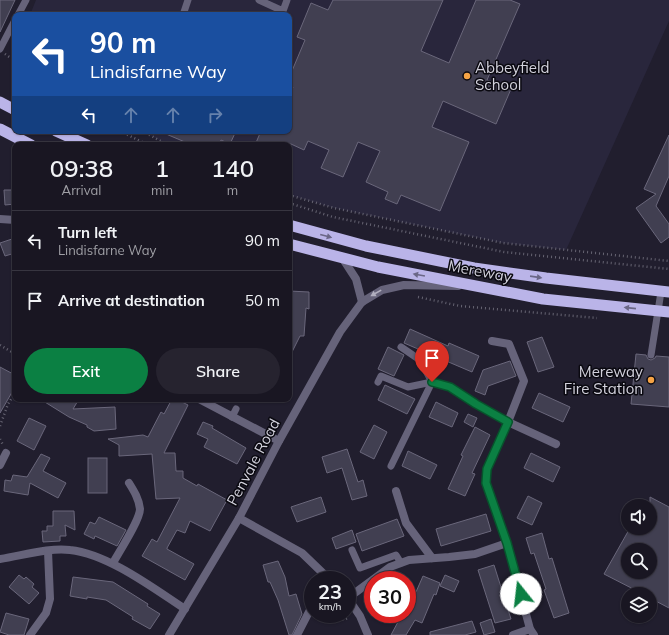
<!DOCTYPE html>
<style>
body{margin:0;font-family:Mulish,sans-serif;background:#26232f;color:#f1f3f6;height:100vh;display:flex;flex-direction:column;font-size:15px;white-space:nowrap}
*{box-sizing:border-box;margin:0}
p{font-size:13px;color:#9f9fa5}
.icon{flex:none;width:22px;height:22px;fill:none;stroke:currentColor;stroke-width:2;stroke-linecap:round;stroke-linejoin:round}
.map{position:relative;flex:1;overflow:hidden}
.side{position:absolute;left:12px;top:142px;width:280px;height:260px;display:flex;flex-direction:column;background:#191622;border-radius:8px;box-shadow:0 1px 3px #0004,0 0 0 1px #373540}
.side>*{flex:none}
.banner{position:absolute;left:12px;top:12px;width:280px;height:122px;border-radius:8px;box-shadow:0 1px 3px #0004,0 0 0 1px #373540;background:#1a4fa0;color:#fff;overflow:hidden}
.buttons{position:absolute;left:621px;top:499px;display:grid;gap:8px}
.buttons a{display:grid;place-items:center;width:36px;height:36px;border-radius:50%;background:#191622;box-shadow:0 1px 3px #0004,0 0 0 1px #373540;font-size:20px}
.speed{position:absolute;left:304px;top:571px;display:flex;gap:8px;font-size:20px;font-weight:700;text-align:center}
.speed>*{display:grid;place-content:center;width:52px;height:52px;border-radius:50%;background:#191622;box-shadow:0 1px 3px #0004,0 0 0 1px #373540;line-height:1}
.speed small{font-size:10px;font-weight:400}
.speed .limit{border:6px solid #d22;background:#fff;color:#111}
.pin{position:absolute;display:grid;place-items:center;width:34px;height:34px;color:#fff;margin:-41px -17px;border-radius:50% 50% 50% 0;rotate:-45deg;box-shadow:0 0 4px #0007}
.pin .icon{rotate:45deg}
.me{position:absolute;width:44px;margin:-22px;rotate:344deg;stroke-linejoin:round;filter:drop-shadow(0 0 3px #0008)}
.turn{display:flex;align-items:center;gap:14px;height:84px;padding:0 12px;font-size:18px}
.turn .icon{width:52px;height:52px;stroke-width:2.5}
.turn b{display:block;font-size:28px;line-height:34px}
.lanes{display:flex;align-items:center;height:38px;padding:0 12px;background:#0003;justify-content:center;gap:20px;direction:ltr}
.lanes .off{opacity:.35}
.eta{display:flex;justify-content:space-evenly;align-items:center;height:68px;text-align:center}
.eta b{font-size:24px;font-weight:600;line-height:28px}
.cta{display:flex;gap:8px;margin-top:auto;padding:8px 12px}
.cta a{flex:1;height:46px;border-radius:24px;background:#0b8043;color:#fff;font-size:16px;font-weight:600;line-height:46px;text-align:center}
.cta a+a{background:#26232f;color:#f1f3f6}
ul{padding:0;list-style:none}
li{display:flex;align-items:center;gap:12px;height:60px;padding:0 12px;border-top:1px solid #373540}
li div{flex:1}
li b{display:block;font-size:15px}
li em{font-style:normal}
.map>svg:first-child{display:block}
.built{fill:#29263c}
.building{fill:#413f51;stroke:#6a677b;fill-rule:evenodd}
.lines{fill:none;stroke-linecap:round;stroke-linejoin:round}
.path{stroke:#666472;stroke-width:2.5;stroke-dasharray:1 3;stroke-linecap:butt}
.service{stroke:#66637a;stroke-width:7}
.minor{stroke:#66637a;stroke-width:8}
.tertiary{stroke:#66637a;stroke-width:8}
.trunk{stroke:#bab4e8;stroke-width:11}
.oneway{fill:#6b6787}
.oneway2{fill:#b2b0bf}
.route-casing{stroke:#07532c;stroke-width:10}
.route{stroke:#0b8043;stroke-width:7}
.poi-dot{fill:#f5a345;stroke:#0a0910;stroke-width:1.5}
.labels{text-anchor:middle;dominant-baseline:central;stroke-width:3;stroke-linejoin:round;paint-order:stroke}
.poi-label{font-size:15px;fill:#d2d1dc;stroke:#0a0910;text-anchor:start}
.street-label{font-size:15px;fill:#d2d1dc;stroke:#0a0910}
</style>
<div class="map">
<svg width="669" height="635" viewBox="0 0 669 635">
<rect width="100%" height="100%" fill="#211e2e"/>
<!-- built -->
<polygon class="built" points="36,0 669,0 669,21 566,250 503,243 334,208 289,195 289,145 168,145 142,131 289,131 289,15 30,15"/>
<!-- building -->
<g class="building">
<polygon points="0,0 15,0 0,32"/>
<polygon points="333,0 443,0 421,51 449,63 476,0 510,0 520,4 487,80 511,89 496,124 443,101 432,127 469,142 440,211 401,195 397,204 385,199 388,192 366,182 380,151 358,142 343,177 321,168 329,150 308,141 304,150 291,144 255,145 261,131 289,131 289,97 293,87 289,85 289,78 305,40 297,37 311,3 328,10"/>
<polygon points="159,131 236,131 230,144 221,140 219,145 192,145"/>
<polygon points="669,135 669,176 656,206 669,224 669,237 661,243 636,208 656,194 644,189"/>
<polygon points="4,190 15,190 15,204 5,205"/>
<polygon points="12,239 15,248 15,253 5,256 0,243"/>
<polygon points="289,291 309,292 309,309 306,308 304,336 300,336 289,358"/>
<polygon points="410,329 448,346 449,343 479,356 472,372 404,343"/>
<polygon points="542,337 554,367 538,372 527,342"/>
<polygon points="388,347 404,355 394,376 378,369"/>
<polygon points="636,354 646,355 648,359 651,360 655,358 656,356 669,357 669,407 631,404"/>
<polygon points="510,361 516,376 488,386 485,395 475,391 483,370"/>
<polygon points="0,367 15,375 15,387 0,413"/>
<polygon points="385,385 415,399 407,414 378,400"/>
<polygon points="539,393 570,407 563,422 532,408"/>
<polygon points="40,399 79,399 73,409 115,407 116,429 94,431 87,427 87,425 69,417"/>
<polygon points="172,399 176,399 188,405 164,453 175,453 176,471 183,471 183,478 197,486 198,484 227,500 210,531 190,521 185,533 177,530 167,548 167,549 194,564 185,580 142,556 152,539 157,542 180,498 156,499 152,454 119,456 119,445 108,439 143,435 148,437 161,412 164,414"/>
<polygon points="436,402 458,413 452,427 429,417"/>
<polygon points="468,414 477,418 473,427 464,422"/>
<polygon points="29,418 46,426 34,450 17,441"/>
<polygon points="203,422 213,426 212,428 246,448 237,464 204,447 208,439 197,434"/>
<polygon points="374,425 387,432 374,459 360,452"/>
<polygon points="475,427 490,435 472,473 475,474 465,496 448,489 463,456 461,455"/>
<polygon points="347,449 358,482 363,480 367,496 352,500 342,468 327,473 322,457"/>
<polygon points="408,451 437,465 430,479 402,466"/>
<polygon points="531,453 560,467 553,482 524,468"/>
<polygon points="41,454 50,458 43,471 66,483 58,498 30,483 28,495 4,491 5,480 11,481 13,475 27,477"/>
<rect x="88" y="458" width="19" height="35"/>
<polygon points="528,496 542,503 532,525 517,518"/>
<polygon points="321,497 326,512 297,522 291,507"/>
<path d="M650 497 669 507V608L650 598V594H643L604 574 630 528H650ZM628 550H650V572H628Z"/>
<polygon points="53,511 74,511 75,530 65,525 66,536 60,536 60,541 43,542 42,531 47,531 47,526 53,526"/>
<polygon points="486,514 491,531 441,546 436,529"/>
<polygon points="99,517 126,530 117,546 95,536 94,539 84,534 90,522 95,524"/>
<polygon points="397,519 404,536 362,551 356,534"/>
<polygon points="352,530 356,542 336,549 332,538"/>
<polygon points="542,533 549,559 552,558 569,613 554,618 544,590 546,589 534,553 531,554 526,538"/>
<polygon points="278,561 285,577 289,596 296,594 302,614 292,635 289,635 278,600 270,582 268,582 263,565"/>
<polygon points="494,565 511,619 495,623 478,570"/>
<polygon points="19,575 24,579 26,577 34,584 32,587 39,593 29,604 9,587"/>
<polygon points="445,575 459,581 454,592 440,586"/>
<polygon points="423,576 440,583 436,595 434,594 422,623 415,620 406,635 391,635 399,620 401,621 404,614 407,614 407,607 413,591 416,592"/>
<polygon points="73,577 113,582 148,604 147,606 160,614 150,629 132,619 133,617 106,600 87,597 87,599 70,596"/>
<polygon points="6,613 29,619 24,635 9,635 0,632"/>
<polygon points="491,619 495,632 484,635 480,623"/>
<polygon points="472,621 476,632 465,635 430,635 430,632"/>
</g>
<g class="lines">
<!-- path -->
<g class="path">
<polyline points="5,54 15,61"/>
<polyline points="120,131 148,145"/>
<polyline points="142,131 168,145"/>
<polyline points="289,195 334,208 503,243 669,261"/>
<polyline points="289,203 333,217 504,252 669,269"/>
<polyline points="418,297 460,306 597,318"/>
<polyline points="0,345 15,354"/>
<polyline points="0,426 8,404 15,393"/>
<polyline points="0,439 3,445"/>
<polyline points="324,614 338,621 349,618"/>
</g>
<!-- service -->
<g class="service">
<polyline points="259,0 283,11 287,0"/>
<polyline points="18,15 26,0"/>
<polyline points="183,15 188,0"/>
<polyline points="0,49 15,20"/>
<polyline points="401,347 420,360 432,382"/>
<polyline points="651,355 661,292"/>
<polyline points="378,382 381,376 408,387 432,382"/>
<polyline points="232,417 236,409"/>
<polyline points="391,466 432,382"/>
<polyline points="352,550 360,568 396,555 401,563"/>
</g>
<!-- minor -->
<g class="minor">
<polyline points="0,219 15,220"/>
<polyline points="492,341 509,344 524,381 508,422 487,469 486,483 507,543 530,629 534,635"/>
<polyline points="432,382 450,387 476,404 508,422 556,444"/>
<polyline points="199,399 279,441"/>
<polyline points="0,465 6,453"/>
<polyline points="396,491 406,523 432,558"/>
<polyline points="239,518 302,553 330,580"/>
<path d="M0 559C21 556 50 547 70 550 108 554 153 588 185 609"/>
<path d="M113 563C119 552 140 520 140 509 139 499 134 491 129 483"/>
<polyline points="347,597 360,616 368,635"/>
<polyline points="348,598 390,567 409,560 449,557 475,554 507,543"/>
<polyline points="30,635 46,613 50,599 48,551"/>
<polyline points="297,635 311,608"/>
<polyline points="513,635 530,629"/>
</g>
<!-- tertiary -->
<g class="tertiary">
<polyline points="343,259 356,279 362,302"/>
<polyline points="169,635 239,518 279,441 340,332 362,302 382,290 404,285 458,286"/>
</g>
<!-- trunk -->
<g class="trunk">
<polyline points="0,102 15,110"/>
<polyline points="0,129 31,145"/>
<polyline points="56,131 87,145"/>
<polyline points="289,225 366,246 474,268 546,278 669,292"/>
<polyline points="289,244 378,267 543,299 669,312"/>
</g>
</g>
<!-- one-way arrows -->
<defs><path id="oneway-solid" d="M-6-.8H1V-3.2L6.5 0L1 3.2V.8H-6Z"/></defs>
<g class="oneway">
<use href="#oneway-solid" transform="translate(326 236) rotate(15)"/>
<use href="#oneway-solid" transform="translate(419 275) rotate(-170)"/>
<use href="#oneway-solid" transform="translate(536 277) rotate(8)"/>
<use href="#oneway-solid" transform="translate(630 308) rotate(-174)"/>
</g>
<use class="oneway2" href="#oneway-solid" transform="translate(376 293) rotate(151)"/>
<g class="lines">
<!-- route casing -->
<g class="route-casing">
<polyline id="route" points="432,382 450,387 476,404 508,422 487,469 486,483 507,543 521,594"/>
</g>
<!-- route -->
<use href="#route" class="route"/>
</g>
<!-- markers -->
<g class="poi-dot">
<circle cx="467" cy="76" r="4"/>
<circle cx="651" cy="380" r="4"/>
</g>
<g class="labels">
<!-- poi labels -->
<g class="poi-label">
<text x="475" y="67">Abbeyfield<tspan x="475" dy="17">School</tspan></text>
<text x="643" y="371" text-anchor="end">Mereway<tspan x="643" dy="17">Fire Station</tspan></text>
</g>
<!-- street labels -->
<g class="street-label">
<text transform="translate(480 271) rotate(11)">Mereway</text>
<text transform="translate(253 462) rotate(-62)">Penvale Road</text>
</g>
</g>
</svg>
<div class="buttons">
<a><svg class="icon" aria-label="sound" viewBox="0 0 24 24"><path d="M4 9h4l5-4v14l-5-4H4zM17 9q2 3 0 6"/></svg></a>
<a><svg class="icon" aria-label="search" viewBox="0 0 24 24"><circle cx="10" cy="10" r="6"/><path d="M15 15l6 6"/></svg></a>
<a><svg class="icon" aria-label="layers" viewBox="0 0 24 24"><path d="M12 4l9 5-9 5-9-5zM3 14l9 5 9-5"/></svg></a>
</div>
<div class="speed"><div>23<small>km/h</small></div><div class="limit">30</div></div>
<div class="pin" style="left:432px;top:382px;background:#d93025"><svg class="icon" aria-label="arrive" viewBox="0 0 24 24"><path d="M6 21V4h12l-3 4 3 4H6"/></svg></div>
<svg class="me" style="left:521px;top:594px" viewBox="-20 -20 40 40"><circle r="19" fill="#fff"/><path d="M0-13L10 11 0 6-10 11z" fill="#0b8043"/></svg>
<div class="banner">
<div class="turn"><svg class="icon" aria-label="left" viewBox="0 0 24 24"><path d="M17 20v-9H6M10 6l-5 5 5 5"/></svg><div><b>90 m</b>Lindisfarne Way</div></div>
<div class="lanes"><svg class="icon" aria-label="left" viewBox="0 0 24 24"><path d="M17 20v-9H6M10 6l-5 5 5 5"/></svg><svg class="icon off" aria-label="ahead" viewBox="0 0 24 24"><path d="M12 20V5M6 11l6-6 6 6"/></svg><svg class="icon off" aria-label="ahead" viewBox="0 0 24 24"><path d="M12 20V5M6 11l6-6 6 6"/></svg><svg class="icon off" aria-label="right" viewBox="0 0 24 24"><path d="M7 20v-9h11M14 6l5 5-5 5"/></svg></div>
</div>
<section class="side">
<div class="eta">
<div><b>09:38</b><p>Arrival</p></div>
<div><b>1</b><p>min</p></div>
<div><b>140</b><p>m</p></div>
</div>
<ul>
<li><svg class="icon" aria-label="left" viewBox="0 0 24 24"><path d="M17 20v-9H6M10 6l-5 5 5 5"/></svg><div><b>Turn left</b><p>Lindisfarne Way</p></div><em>90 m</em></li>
<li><svg class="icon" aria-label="arrive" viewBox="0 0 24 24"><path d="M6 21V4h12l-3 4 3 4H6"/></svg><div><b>Arrive at destination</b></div><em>50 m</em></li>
</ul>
<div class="cta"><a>Exit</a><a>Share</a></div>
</section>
</div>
